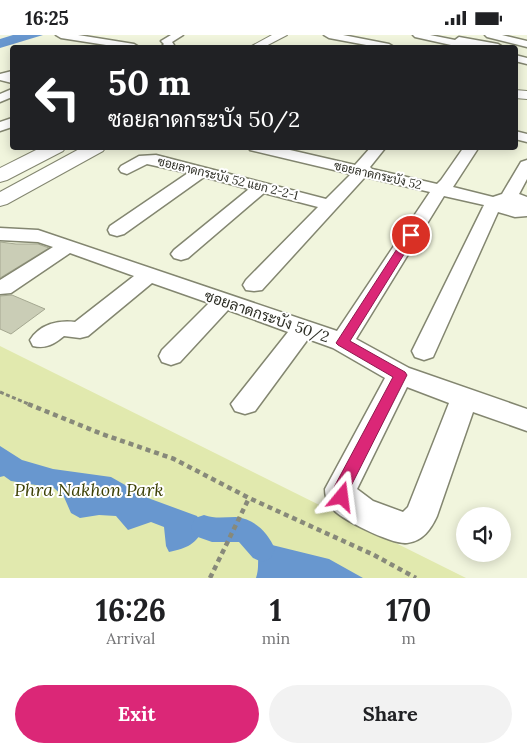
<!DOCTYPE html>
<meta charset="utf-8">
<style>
body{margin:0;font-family:Lora,Sarabun,serif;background:#f2f2f2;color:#202124;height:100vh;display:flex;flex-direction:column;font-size:19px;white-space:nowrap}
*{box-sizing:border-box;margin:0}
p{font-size:16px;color:#757577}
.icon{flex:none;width:28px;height:28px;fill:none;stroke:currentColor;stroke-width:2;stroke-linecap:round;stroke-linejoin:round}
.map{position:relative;height:543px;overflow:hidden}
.drawer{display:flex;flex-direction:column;background:#fff;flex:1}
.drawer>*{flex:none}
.hud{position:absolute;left:10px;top:10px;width:508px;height:105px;border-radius:5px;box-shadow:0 2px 12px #0003;background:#202124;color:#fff;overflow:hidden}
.tools{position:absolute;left:456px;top:472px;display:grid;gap:10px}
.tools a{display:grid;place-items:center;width:55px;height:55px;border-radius:50%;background:#fff;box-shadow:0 2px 12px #0003;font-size:25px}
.pin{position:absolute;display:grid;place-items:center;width:42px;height:42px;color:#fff;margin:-21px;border:2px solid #fff;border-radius:50%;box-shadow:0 1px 5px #0007}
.me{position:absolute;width:55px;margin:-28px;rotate:16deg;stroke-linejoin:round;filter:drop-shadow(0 0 4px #0008)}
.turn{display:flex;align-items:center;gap:18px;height:105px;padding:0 15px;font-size:22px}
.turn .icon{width:65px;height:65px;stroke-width:2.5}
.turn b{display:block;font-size:35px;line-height:42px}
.eta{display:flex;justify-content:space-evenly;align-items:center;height:85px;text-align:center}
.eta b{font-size:30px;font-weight:700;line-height:35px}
.action{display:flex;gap:10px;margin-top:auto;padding:10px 15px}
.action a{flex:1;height:58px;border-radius:30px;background:#db2777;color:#fff;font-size:20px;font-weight:700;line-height:58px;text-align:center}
.action a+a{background:#f2f2f2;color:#202124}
.status{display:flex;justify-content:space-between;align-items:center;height:35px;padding:0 25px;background:#fff;direction:ltr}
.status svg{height:14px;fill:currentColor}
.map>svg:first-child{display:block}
.green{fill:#e1e9ae}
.water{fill:#6897cf}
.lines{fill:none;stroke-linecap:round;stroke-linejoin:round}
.canal{fill:#6897cf;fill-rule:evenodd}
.building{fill:#cacdb6;stroke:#a5a891}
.minor-casing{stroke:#838670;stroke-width:3}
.major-casing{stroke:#838670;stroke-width:2}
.path-far1{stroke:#87897a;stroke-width:3;stroke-dasharray:4 2.5;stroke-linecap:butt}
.path{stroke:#87897a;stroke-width:4.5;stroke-dasharray:5 4;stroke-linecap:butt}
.minor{fill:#fff;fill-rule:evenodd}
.major{fill:#fff;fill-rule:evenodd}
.route{fill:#db2777;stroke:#8e194d}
.labels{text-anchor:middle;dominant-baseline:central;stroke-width:4;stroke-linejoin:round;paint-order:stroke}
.far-street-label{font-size:12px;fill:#2c2d24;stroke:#fff}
.street-label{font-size:15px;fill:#2c2d24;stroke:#fff}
.near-park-label{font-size:18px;font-style:italic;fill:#3d4105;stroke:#fff}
</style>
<div class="status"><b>16:25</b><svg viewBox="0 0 49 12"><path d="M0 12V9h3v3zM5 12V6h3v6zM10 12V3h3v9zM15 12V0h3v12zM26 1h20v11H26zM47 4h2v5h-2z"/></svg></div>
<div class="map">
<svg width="527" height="543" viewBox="0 0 527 543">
<rect width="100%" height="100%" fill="#f1f5dd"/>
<!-- green -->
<polygon class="green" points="0,311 466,543 0,543"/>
<!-- water -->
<g class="water">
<polygon points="13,0 43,0 0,13 0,4"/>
<path d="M0 411 22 425 53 434 111 442 148 463 197 481 204 492C196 510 187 513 169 517L166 511 164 492 151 487 128 495 116 481 99 480 80 483 71 478 64 462 54 453 11 446 4 441 0 442Z"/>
<path d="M272 510 329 524 363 543H256C262 526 251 520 272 510Z"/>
</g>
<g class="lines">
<!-- canal -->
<path class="canal" d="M204 480C215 484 225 482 236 482 255 484 268 498 275 514L271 523 262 527 253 523 239 507H212L195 501 191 492 195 483Z"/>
</g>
<!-- building -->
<g class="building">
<polygon points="0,207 16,209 38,209 49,213 0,243"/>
<polygon points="12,260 45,274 11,299 0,294 0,261"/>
</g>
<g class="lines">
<!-- minor casing -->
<g class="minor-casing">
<g id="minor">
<polygon points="56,0 78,0 134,9 139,12 119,12 61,3"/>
<polygon points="171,0 183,0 172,7 174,10 172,12 161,12 164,9 161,6"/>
<polygon points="324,0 343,0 389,9 394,12 377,12 329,3"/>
<polygon points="413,0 430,0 455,5 459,2 498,9 503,12 475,11 476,12 460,12 415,2"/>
<polygon points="485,0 502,0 527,6 527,12 487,2"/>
<polygon points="515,20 527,23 527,29 515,26"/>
<polygon points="12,36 12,48 0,45 0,39"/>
<polygon points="12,54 12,62 0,67 0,59"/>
<polygon points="12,83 12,92 0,96 0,87"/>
<polygon points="515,96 527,99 527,107 515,104"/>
<path d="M248 112H277L355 130 371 112H386L370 132 372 134 437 149 441 145 464 112H476L477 115 453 152 493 162 502 159 521 127 527 125V144L519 159 527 162V181L515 182 498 177 433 322 424 325 415 322 412 316 484 170 444 161 356 304 409 333 527 374V396L473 377 437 481C431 494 423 506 407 508 393 510 339 484 331 472 327 467 325 460 325 454L385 343 333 313 308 304 255 376 245 379 235 376 231 369 288 297 228 275 180 327 171 330 162 327 159 321 162 315 209 268 152 248 88 301 80 303 64 301C54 309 47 314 33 311L30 305C40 289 58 285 75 287L134 241 70 218 11 258 0 259V245L53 212 38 207 0 205V193L38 195 337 296 430 157 365 142 262 255 254 256 246 255 243 250 246 245 318 172 264 158 188 223 181 225 174 223 171 219 174 215 249 154 204 142 124 199 117 201 110 199 108 195 110 191 188 138 147 129 127 139 121 137 119 134 121 131 139 121 156 120 326 164 351 139 250 115ZM407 352 449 368 408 472 403 477 373 466 357 454Z"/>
</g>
</g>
<!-- major casing -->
<g class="major-casing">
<g id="major">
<polygon points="272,0 287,0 264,12 250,12"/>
<polygon points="515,55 527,56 527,64 515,63"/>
<polygon points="42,112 66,112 63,116 7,145 0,147 0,133"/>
<polygon points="83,112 106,112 103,116 7,169 0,171 0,157"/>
</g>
</g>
<!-- path-far1 -->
<polyline class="path-far1" points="0,357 31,370"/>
<!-- path -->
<g class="path">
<polyline points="28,369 102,399 174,424 249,463 374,520 416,543"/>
<polyline points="210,543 249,463"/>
</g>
<!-- minor -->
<use href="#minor" class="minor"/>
<!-- major -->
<use href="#major" class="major"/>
</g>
<!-- route -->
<polygon class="route" points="411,197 416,200 350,306 405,337 407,340 349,455 350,462 348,467 342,469 337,467 333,454 393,342 338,310 336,308 406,200"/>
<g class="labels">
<!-- far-street labels -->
<g class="far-street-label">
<text transform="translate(378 140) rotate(13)">ซอยลาดกระบัง 52</text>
<text transform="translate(228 143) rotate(14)">ซอยลาดกระบัง 52 แยก 2-2-1</text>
</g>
<!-- street labels -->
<g class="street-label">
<text transform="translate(267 281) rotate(19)">ซอยลาดกระบัง 50/2</text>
</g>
<!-- near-park labels -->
<g class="near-park-label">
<text x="89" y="454">Phra Nakhon Park</text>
</g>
</g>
</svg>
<div class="tools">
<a><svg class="icon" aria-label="sound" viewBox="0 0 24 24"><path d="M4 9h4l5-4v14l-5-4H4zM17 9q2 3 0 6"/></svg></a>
</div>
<div class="pin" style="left:411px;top:200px;background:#d93025"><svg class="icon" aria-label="arrive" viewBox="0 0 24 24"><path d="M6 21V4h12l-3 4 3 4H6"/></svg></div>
<svg class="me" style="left:342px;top:462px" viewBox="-20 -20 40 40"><path d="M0-17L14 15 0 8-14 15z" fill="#db2777" stroke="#fff" stroke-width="4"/></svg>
<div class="hud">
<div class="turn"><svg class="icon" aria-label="left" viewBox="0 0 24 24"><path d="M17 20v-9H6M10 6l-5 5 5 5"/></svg><div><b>50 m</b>ซอยลาดกระบัง 50/2</div></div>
</div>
</div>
<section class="drawer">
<div class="eta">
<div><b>16:26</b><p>Arrival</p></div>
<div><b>1</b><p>min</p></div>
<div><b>170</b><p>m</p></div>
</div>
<div class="action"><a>Exit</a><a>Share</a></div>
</section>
